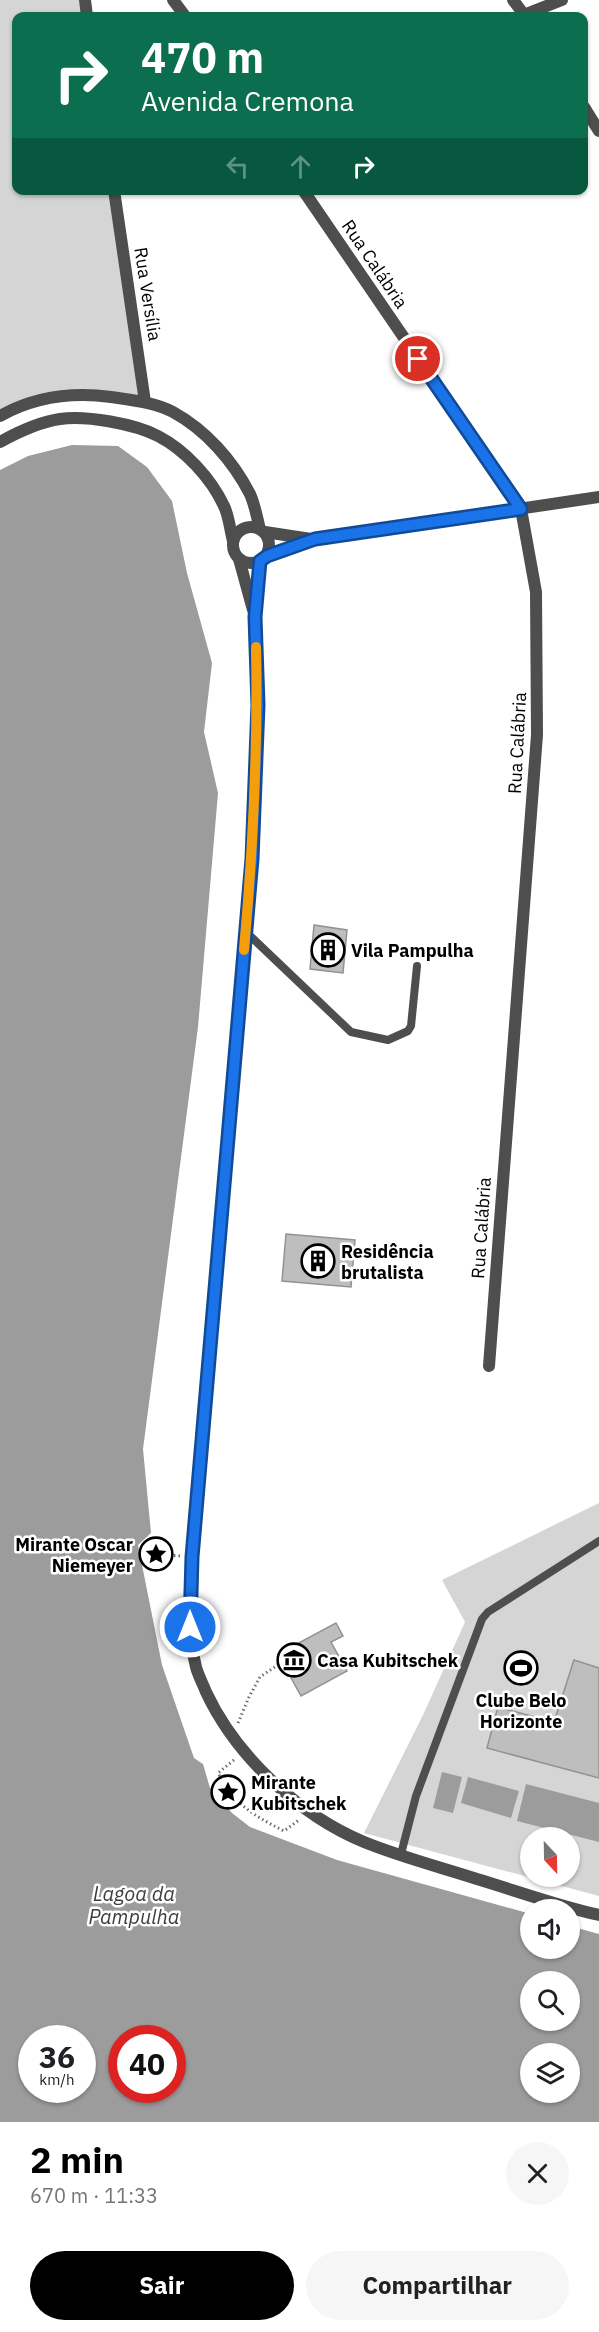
<!DOCTYPE html>
<html lang="pt">
<meta charset="utf-8">
<style>
body{margin:0;font-family:"IBM Plex Sans",sans-serif;background:#f6f6f6;color:#202124;height:100vh;display:flex;flex-direction:column;font-size:22px;white-space:nowrap}
*{box-sizing:border-box;margin:0}
p{font-size:20px;color:#757577}
.icon{flex:none;width:33px;height:33px;fill:none;stroke:currentColor;stroke-width:2;stroke-linecap:round;stroke-linejoin:round}
.map{position:relative;height:2122px;overflow:hidden}
.sheet{display:flex;flex-direction:column;background:#fff;flex:1}
.sheet>*{flex:none}
.hud{position:absolute;left:12px;top:12px;width:576px;height:183px;border-radius:12px;box-shadow:0 2px 4px #0004;background:#0b6e4f;color:#fff;overflow:hidden}
.needle{width:39px;rotate:158deg}
.fabs{position:absolute;left:520px;top:1827px;display:grid;gap:12px}
.fabs a{display:grid;place-items:center;width:60px;height:60px;border-radius:50%;background:#fff;box-shadow:0 2px 4px #0004;font-size:30px}
.speed{position:absolute;left:18px;top:2025px;display:flex;gap:12px;font-size:30px;font-weight:700;text-align:center}
.speed>*{display:grid;place-content:center;width:78px;height:78px;border-radius:50%;background:#fff;box-shadow:0 2px 4px #0004;line-height:1}
.speed small{font-size:15px;font-weight:400}
.speed .limit{border:9px solid #d22;background:#fff;color:#111}
.pin{position:absolute;display:grid;place-items:center;width:51px;height:51px;color:#fff;margin:-26px;border:3px solid #fff;border-radius:50%;box-shadow:0 2px 6px #0007}
.me{position:absolute;width:66px;margin:-33px;rotate:0deg;stroke-linejoin:round;filter:drop-shadow(0 0 4px #0008)}
.turn{display:flex;align-items:center;gap:21px;height:126px;padding:0 30px;font-size:27px}
.turn .icon{width:78px;height:78px;stroke-width:2.5}
.turn b{display:block;font-size:42px;line-height:51px}
.lanes{display:flex;align-items:center;height:57px;padding:0 30px;background:#0003;justify-content:center;gap:30px;direction:ltr}
.lanes .off{opacity:.35}
.round{display:grid;place-items:center;flex:none;width:63px;height:63px;border-radius:32px;background:#f6f6f6}
.head{display:flex;align-items:center;justify-content:space-between;height:102px;padding:0 30px}
h1{font-size:36px;font-weight:700;line-height:45px;color:#000}
.primary-button{display:flex;gap:12px;margin-top:auto;padding:12px 30px}
.primary-button a{flex:1;height:69px;border-radius:36px;background:#000;color:#fff;font-size:24px;font-weight:700;line-height:69px;text-align:center}
.primary-button a+a{background:#f6f6f6;color:#202124}
.map>svg:first-child{display:block}
.green{fill:#d5d5d5;fill-rule:evenodd}
.water{fill:#9c9c9c;fill-rule:evenodd}
.building{fill:#bebebe;stroke:#929292;stroke-width:1.5}
.lines{fill:none;stroke-linecap:round;stroke-linejoin:round}
.path{stroke:#707070;stroke-width:3;stroke-dasharray:1.5 3;stroke-linecap:butt}
.service{stroke:#4e4e4e;stroke-width:8}
.minor{stroke:#4e4e4e;stroke-width:12}
.tertiary{stroke:#4e4e4e;stroke-width:12}
.route-casing{stroke:#114b97;stroke-width:15}
.route{stroke:#1a73e8;stroke-width:10}
.slow{stroke:#f59e0b;stroke-width:10}
.labels{text-anchor:middle;dominant-baseline:central;stroke-width:5;stroke-linejoin:round;paint-order:stroke}
.street-label{font-size:18px;fill:#000;stroke:#fff}
.poi-label{font-size:18px;font-weight:bold;fill:#000;stroke:#fff;text-anchor:start}
.water-label{font-size:20px;font-style:italic;fill:#3d3d3d;stroke:#fff}
</style>
<div class="map">
<svg width="599" height="2122" viewBox="0 0 599 2122">
<rect width="100%" height="100%" fill="#fff"/>
<!-- green -->
<g class="green">
<polygon points="0,0 79,0 82,16 16,16 16,190 112,191 150,405 65,399 14,413 0,420"/>
<path d="M599 1503V1896L364 1833 423 1715 465 1622 442 1580ZM531 1838H570V1876H531Z"/>
</g>
<!-- water -->
<g class="water">
<path d="M72 445 118 446 147 467 172 501 187 573 212 663 204 732 218 793 198 1027 143 1449 151 1533 138 1545 162 1665 194 1758 203 1764 210 1788 232 1813 250 1827 337 1860 531 1914V1948H570V1926L599 1934V2122H0V470L28 456ZM531 1982H570V2020H531ZM32 2038H82V2090H32ZM122 2038H172V2090H122ZM531 2054H570V2092H531Z"/>
<polygon points="442,1772 462,1777 453,1813 433,1808"/>
<polygon points="468,1777 519,1791 511,1818 461,1803"/>
<polygon points="526,1784 599,1803 599,1842 517,1821"/>
</g>
<!-- building -->
<g class="building">
<polygon points="314,925 347,930 343,973 310,969"/>
<polygon points="286,1234 355,1240 351,1287 282,1281"/>
<polygon points="336,1623 343,1636 331,1642 347,1671 301,1696 278,1654"/>
<polygon points="574,1660 599,1668 599,1778 487,1748 498,1707 554,1722"/>
</g>
<g class="lines">
<!-- path -->
<g class="path">
<polyline points="156,1554 181,1556"/>
<polyline points="238,1723 249,1697 260,1677 282,1662"/>
<path d="M234 1760 218 1773C235 1805 253 1815 284 1831L299 1820"/>
</g>
<!-- service -->
<g class="service">
<polyline points="246,932 351,1032 388,1040 408,1031 411,1026 417,966"/>
<polyline points="401,1854 416,1796 482,1619 488,1612 599,1541"/>
</g>
<!-- minor -->
<g class="minor">
<polyline points="85,0 87,16"/>
<polyline points="173,0 185,16"/>
<polyline points="513,0 525,16"/>
<polyline points="521,16 562,0"/>
<polyline points="584,107 599,131"/>
<polyline points="114,190 145,402"/>
<polyline points="303,190 521,509 536,592 537,735 489,1366"/>
</g>
<!-- tertiary -->
<g class="tertiary">
<path d="M0 416C34 397 73 392 111 397 131 400 154 402 173 412 206 430 233 461 250 494 255 505 257 518 260 529"/>
<path d="M0 442C18 432 39 422 60 419 86 415 135 424 158 436 185 450 211 478 224 506 229 516 230 530 233 541"/>
<circle cx="251" cy="545" r="18"/>
<polyline points="265,532 311,539"/>
<polyline points="267,556 315,539 599,497"/>
<polyline points="239,559 253,610"/>
<path d="M260 562 255 617 258 705 252 859 191 1571C190 1603 188 1635 196 1667 198 1675 203 1684 206 1692 236 1756 299 1815 364 1842 401 1857 440 1867 477 1879 517 1891 558 1906 599 1915"/>
</g>
</g>
<g class="lines">
<!-- route casing -->
<g class="route-casing">
<polyline id="route" points="190,1627 192,1557 252,859 258,705 255,617 260,561 267,556 315,539 521,509 418,359"/>
</g>
<!-- route -->
<use href="#route" class="route"/>
<!-- slow -->
<path class="slow" d="M244 950C253 849 258 748 256 647"/>
</g>
<!-- icons -->
<defs>
<g id="building-ring" transform="scale(1.725)"><circle r="9.5" fill="#fff" stroke="#000" stroke-width="1.5"/><path d="M-4-6H4V6H1V3H-1V6H-4ZM-2.5-4.3h1.7v1.8h-1.7ZM.8-4.3h1.7v1.8H.8ZM-2.5-1h1.7V.8h-1.7ZM.8-1h1.7V.8H.8Z" fill="#000"/></g>
<g id="sight-ring" transform="scale(1.725)"><circle r="9.5" fill="#fff" stroke="#000" stroke-width="1.5"/><path d="M0-6L1.8-2.2L6-1.7L2.9 1.2L3.7 5.4L0 3.3L-3.7 5.4L-2.9 1.2L-6-1.7L-1.8-2.2Z" fill="#000"/></g>
<g id="museum-ring" transform="scale(1.725)"><circle r="9.5" fill="#fff" stroke="#000" stroke-width="1.5"/><path d="M0-6L6-3V-2H-6V-3ZM-5-1h2V3h-2ZM-1-1h2V3h-2ZM3-1h2V3H3ZM-6 4H6V6H-6Z" fill="#000"/></g>
<g id="stadium-ring" transform="scale(1.725)"><circle r="9.5" fill="#fff" stroke="#000" stroke-width="1.5"/><path d="M0-5a6.5 5 0 1 0 0 10a6.5 5 0 1 0 0-10ZM-3.5-1.8h7v3.6h-7Z" fill="#000"/></g>
</defs>
<g fill-rule="evenodd">
<use href="#building-ring" x="328" y="950"/>
<use href="#building-ring" x="318" y="1261"/>
<use href="#sight-ring" x="156" y="1554"/>
<use href="#museum-ring" x="294" y="1660"/>
<use href="#stadium-ring" x="521" y="1668"/>
<use href="#sight-ring" x="228" y="1792"/>
</g>
<g class="labels">
<!-- street labels -->
<g class="street-label">
<text transform="translate(375 264) rotate(56)">Rua Calábria</text>
<text transform="translate(148 294) rotate(81)">Rua Versília</text>
<text transform="translate(517 743) rotate(-87)">Rua Calábria</text>
<text transform="translate(481 1228) rotate(-86)">Rua Calábria</text>
</g>
<!-- poi labels -->
<g class="poi-label">
<text x="351" y="950">Vila Pampulha</text>
<text x="341" y="1251">Residência<tspan x="341" dy="21">brutalista</tspan></text>
<text x="133" y="1544" text-anchor="end">Mirante Oscar<tspan x="133" dy="21">Niemeyer</tspan></text>
<text x="317" y="1660">Casa Kubitschek</text>
<text x="521" y="1700" text-anchor="middle">Clube Belo<tspan x="521" dy="21">Horizonte</tspan></text>
<text x="251" y="1782">Mirante<tspan x="251" dy="21">Kubitschek</tspan></text>
</g>
<!-- water labels -->
<g class="water-label">
<text x="134" y="1893">Lagoa da<tspan x="134" dy="23">Pampulha</tspan></text>
</g>
</g>
</svg>
<div class="fabs">
<a><svg class="needle" viewBox="-14 -14 28 28"><path d="M0-13l5 13h-10z" fill="#e53935"/><path d="M0 13l5-13h-10z" fill="#757577"/></svg></a>
<a><svg class="icon" aria-label="sound" viewBox="0 0 24 24"><path d="M4 9h4l5-4v14l-5-4H4zM17 9q2 3 0 6"/></svg></a>
<a><svg class="icon" aria-label="search" viewBox="0 0 24 24"><circle cx="10" cy="10" r="6"/><path d="M15 15l6 6"/></svg></a>
<a><svg class="icon" aria-label="layers" viewBox="0 0 24 24"><path d="M12 4l9 5-9 5-9-5zM3 14l9 5 9-5"/></svg></a>
</div>
<div class="speed"><div>36<small>km/h</small></div><div class="limit">40</div></div>
<div class="pin" style="left:418px;top:359px;background:#d93025"><svg class="icon" aria-label="arrive" viewBox="0 0 24 24"><path d="M6 21V4h12l-3 4 3 4H6"/></svg></div>
<svg class="me" style="left:190px;top:1627px" viewBox="-20 -20 40 40"><circle r="17" fill="#1a73e8" stroke="#fff" stroke-width="3"/><path d="M0-11L8 9 0 5-8 9z" fill="#fff"/></svg>
<div class="hud">
<div class="turn"><svg class="icon" aria-label="right" viewBox="0 0 24 24"><path d="M7 20v-9h11M14 6l5 5-5 5"/></svg><div><b>470 m</b>Avenida Cremona</div></div>
<div class="lanes"><svg class="icon off" aria-label="left" viewBox="0 0 24 24"><path d="M17 20v-9H6M10 6l-5 5 5 5"/></svg><svg class="icon off" aria-label="ahead" viewBox="0 0 24 24"><path d="M12 20V5M6 11l6-6 6 6"/></svg><svg class="icon" aria-label="right" viewBox="0 0 24 24"><path d="M7 20v-9h11M14 6l5 5-5 5"/></svg></div>
</div>
</div>
<section class="sheet">
<div class="head"><div><h1>2 min</h1><p>670 m · 11:33</p></div><a class="round"><svg class="icon" aria-label="close" viewBox="0 0 24 24"><path d="M6 6l12 12M18 6L6 18"/></svg></a></div>
<div class="primary-button"><a>Sair</a><a>Compartilhar</a></div>
</section>
